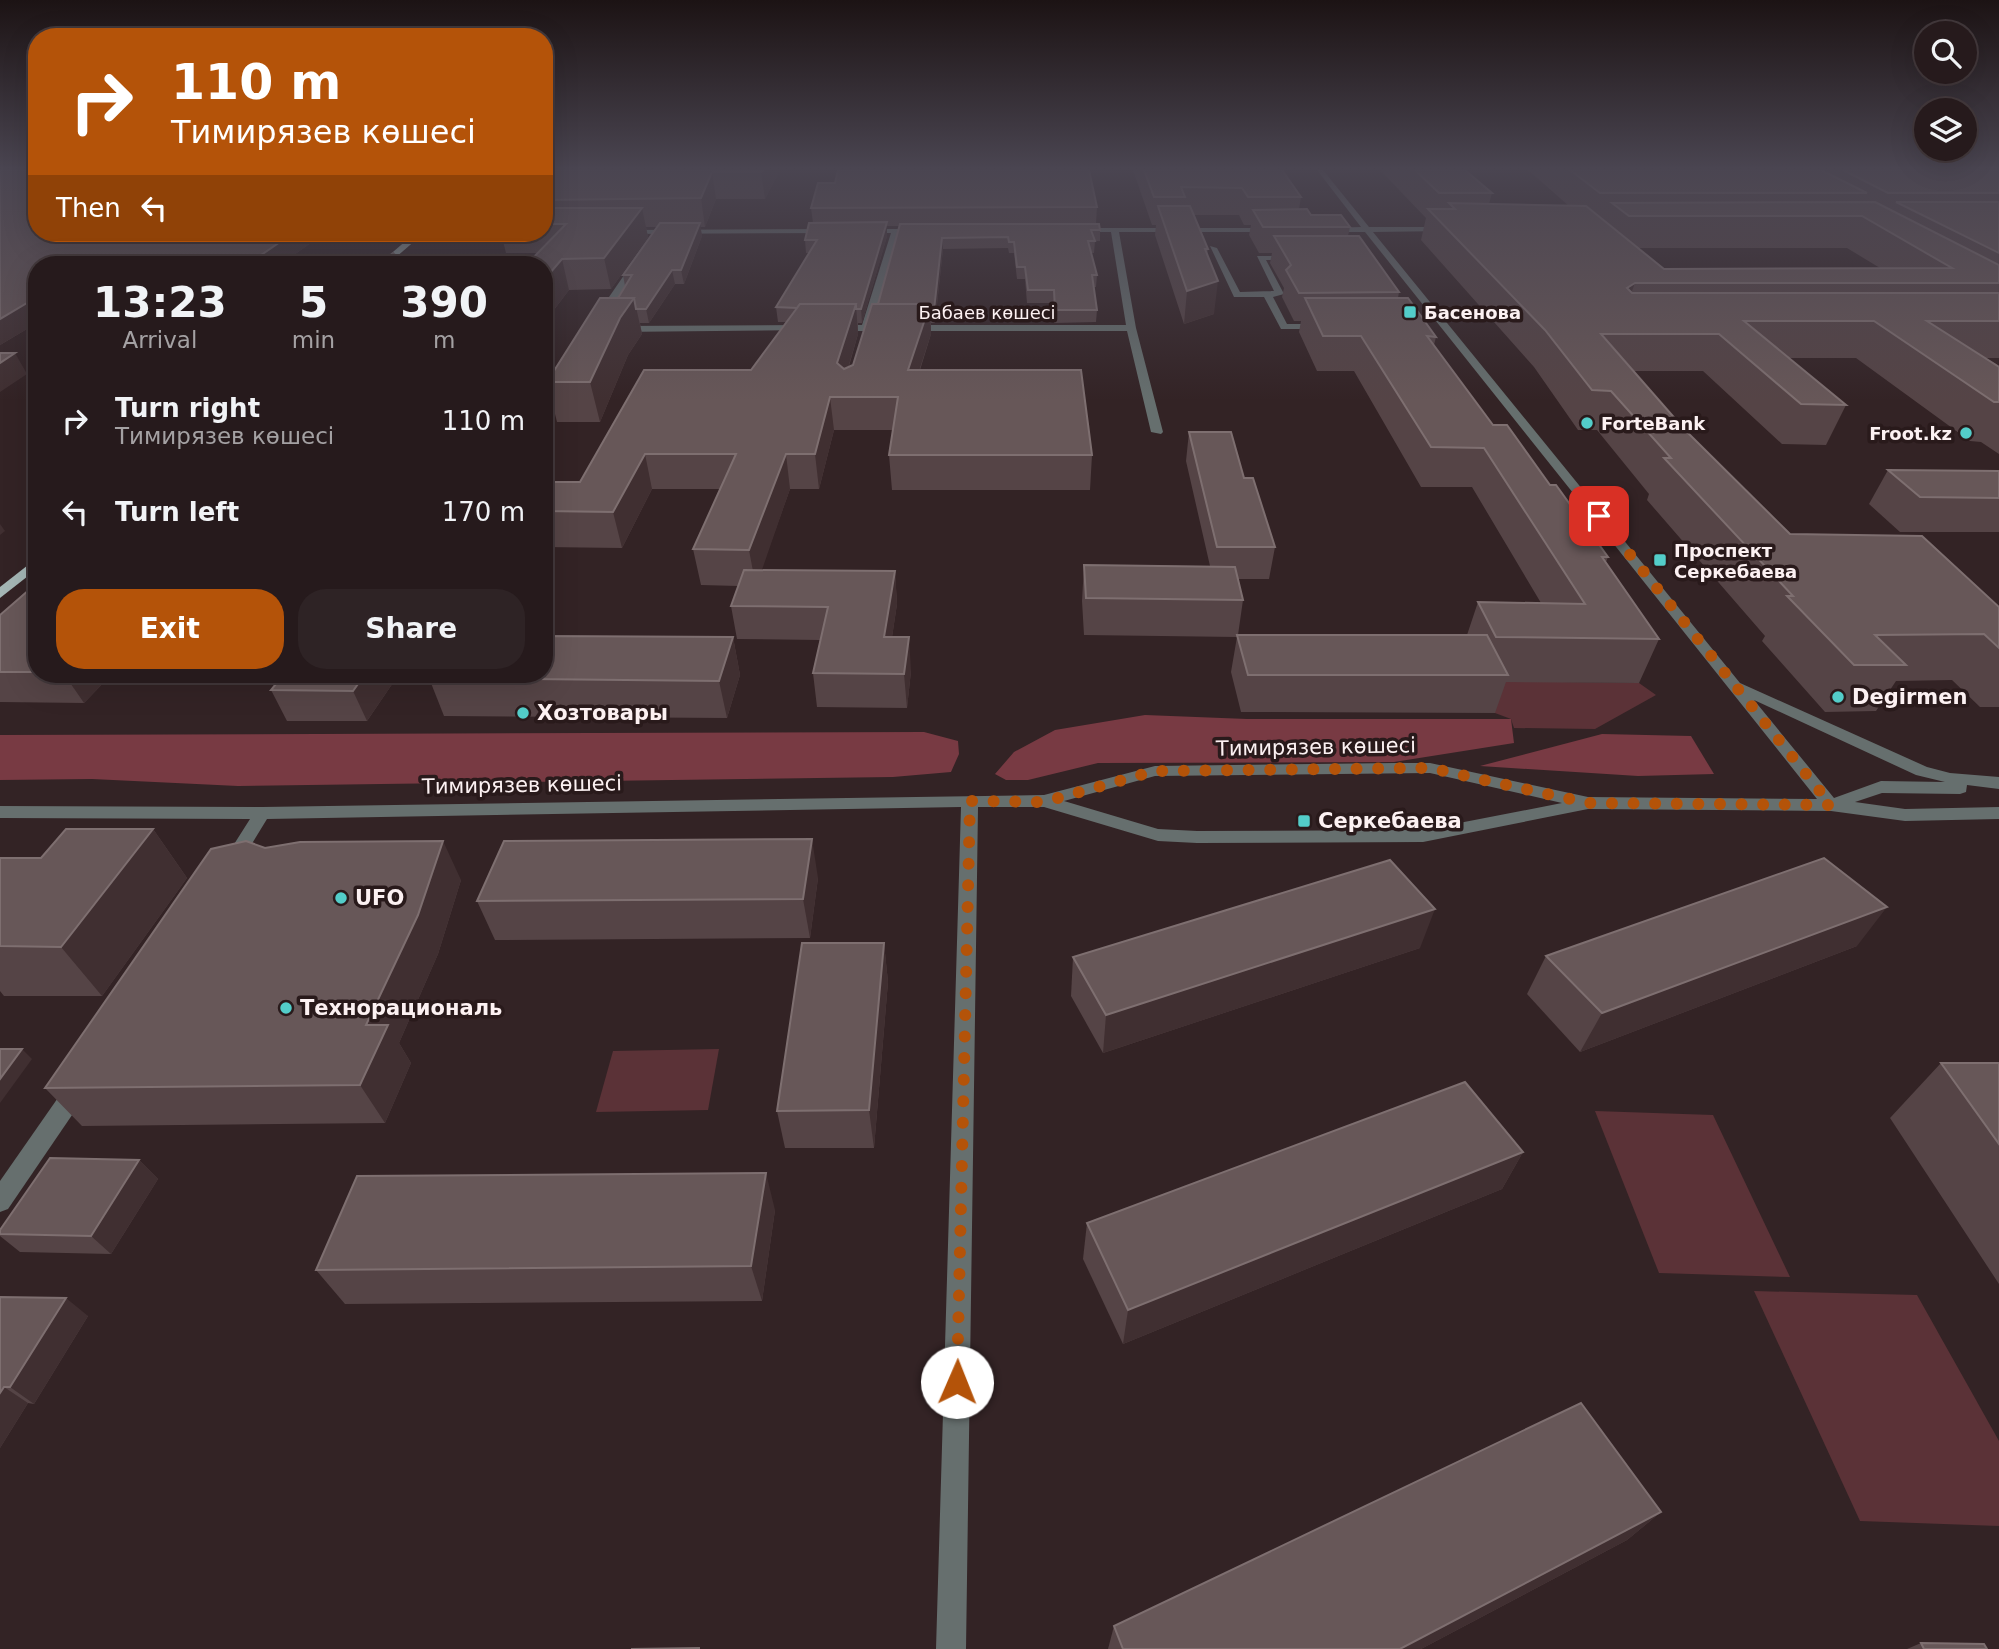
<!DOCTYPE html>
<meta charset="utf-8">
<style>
body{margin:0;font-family:"DejaVu Sans",sans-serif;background:#2e2325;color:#f1f3f6;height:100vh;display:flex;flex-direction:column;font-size:26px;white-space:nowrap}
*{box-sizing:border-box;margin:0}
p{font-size:23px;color:#a4a1a3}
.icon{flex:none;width:38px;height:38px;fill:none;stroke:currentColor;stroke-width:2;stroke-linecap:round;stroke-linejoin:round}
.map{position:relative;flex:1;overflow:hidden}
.side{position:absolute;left:28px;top:256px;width:525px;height:427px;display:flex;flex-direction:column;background:#261a1c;border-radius:28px;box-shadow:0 7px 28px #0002,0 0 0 2px #42383b}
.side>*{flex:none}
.guide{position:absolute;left:28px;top:28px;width:525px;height:214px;border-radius:28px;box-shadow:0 7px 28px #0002,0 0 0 2px #42383b;background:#b45309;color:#fff;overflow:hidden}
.buttons{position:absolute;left:1914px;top:21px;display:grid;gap:14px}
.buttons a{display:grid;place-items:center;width:63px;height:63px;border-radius:50%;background:#261a1c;box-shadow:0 7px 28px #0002,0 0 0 2px #42383b;font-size:35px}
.pin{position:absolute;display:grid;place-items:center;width:60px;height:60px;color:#fff;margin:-30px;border-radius:14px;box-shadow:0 4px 10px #0006}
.me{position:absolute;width:77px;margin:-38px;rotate:1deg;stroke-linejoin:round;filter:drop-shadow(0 0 5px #0008)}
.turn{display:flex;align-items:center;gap:24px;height:147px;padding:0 28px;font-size:32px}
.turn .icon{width:91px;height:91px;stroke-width:2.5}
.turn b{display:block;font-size:49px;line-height:60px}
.then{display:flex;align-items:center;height:66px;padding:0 28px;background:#0003;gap:14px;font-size:26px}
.eta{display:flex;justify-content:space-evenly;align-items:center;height:119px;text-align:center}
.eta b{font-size:42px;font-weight:700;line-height:49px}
.button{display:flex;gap:14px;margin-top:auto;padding:14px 28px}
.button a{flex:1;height:80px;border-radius:28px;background:#b45309;color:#fff;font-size:28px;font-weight:700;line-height:80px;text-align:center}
.button a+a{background:#2e2325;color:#f1f3f6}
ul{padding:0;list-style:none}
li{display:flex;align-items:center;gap:21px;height:91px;padding:0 28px}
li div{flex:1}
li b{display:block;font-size:26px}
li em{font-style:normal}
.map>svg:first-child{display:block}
.green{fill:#5b3237}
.forest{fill:#783a43}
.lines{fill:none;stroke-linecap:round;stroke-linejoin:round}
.minor{fill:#666f6e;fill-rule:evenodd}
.major{fill:#a4b6b5;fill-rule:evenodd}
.wall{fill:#554446;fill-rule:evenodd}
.shaded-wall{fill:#402f31}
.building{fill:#675758;stroke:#7e6f70;stroke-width:2}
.route{stroke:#b45309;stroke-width:12;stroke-dasharray:0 21.6}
.poi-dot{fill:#53cdc9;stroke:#291a1b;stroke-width:2.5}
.labels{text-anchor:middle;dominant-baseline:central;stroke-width:7;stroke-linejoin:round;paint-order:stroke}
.far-street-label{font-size:18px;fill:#fcf1f2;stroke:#291a1b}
.far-poi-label{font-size:18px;font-weight:bold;fill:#fcf1f2;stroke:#291a1b;text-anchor:start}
.poi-label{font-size:21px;font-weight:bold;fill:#fcf1f2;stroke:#291a1b;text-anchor:start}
.street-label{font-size:21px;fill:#fcf1f2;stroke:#291a1b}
</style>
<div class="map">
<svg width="1999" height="1649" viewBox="0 0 1999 1649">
<rect width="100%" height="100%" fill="#332325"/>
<!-- green -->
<g class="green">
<polygon points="1480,681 1639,683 1656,695 1595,729 1514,728 1511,719 1495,713"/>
<polygon points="719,1049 708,1110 596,1112 613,1051"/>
<polygon points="1595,1111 1713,1115 1790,1277 1659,1273"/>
<polygon points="1754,1291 1917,1295 1999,1441 1999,1526 1860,1521"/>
</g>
<!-- forest -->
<g class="forest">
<polygon points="1145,715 1247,719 1511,719 1514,743 1394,762 1098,763 1028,780 1006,780 995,774 1014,752 1055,730"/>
<polygon points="924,732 958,741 959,754 951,772 893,777 238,786 92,779 0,780 0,735"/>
<polygon points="1602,734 1691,736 1714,774 1638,776 1480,766"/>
</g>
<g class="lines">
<!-- minor -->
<g class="minor">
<path d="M1317 170H1323L1369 227H1450L1447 231 1373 232 1740 683 1927 767 1950 773 1999 777V789L1967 785 1966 792 1960 794 1882 793 1855 802 1905 809 1999 807V819L1905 821 1831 811 1588 809 1423 842 1197 843 1158 841 1044 807H978L966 1649H936L961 807 267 819 239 865H227L224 860 250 819 0 818V806L262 807 1044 795 1155 766 1397 763H1430L1588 797 1817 799 1365 232H1325L1328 228 1361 227ZM1754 700 1916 775 1945 782 1881 781 1834 798ZM1430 773 1562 803 1423 830 1197 831 1158 829 1064 801 1155 776Z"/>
<polygon points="1073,228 1272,228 1276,230 1272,232 1119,232 1136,328 1163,432 1161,434 1151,432 1127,331 834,331 829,328 834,325 862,325 891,233 860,233 863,229 922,229 926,231 899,233 872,325 1126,325 1111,232 1076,232"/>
<polygon points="831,229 834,233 625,234 621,232 625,230"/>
<polygon points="1210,246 1217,248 1240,292 1274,291 1257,256 1297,256 1294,260 1266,260 1284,294 1273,297 1287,324 1324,324 1329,327 1327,329 1281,329 1264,297 1234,297"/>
<polygon points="633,262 640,264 604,318 598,318 596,316"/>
<polygon points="806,325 809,326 809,330 617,332 612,329 617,326"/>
<polygon points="558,368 567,370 548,398 544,399 544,388"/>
<polygon points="77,1080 85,1082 88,1089 85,1096 8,1209 0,1212 0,1181 69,1082"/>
</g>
<!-- major -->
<g class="major">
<polygon points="415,233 424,233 388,264 379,264"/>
<polygon points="37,558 37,569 0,598 0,587"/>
</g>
</g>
<!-- wall -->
<g class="wall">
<polygon points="553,170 780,170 765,199 716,199 705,227 700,227 702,236 684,284 675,284 649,323 640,323 642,334 628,355 600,422 557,422 547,382 618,298 625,286 623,275 657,227 646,227 648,237 611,289 569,290 544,323 544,264 538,253 506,253 501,233 544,233 544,179"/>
<polygon points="1133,170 1285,170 1283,172 1301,197 1299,209 1311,215 1350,227 1348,236 1399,292 1398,298 1436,337 1434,345 1493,425 1550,485 1608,557 1606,562 1659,639 1639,683 1506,682 1495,713 1241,712 1231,672 1237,637 1084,635 1082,601 1084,565 1210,566 1186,461 1189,432 1244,478 1275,547 1269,579 1238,579 1243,600 1238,635 1467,635 1478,602 1541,603 1472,487 1421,487 1354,371 1317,371 1299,332 1301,321 1294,321 1282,297 1284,288 1270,263 1272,253 1259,253 1249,235 1251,225 1244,225 1239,215 1194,215 1208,249 1207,255 1214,314 1184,324 1155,235 1156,225 1152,225"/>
<path d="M1380 170H1465L1492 193 1489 204 1569 206 1528 170H1999V358H1986L1999 366V454L1981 442 1970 441 1856 358H1789L1846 405 1826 445 1782 444 1703 371H1634L1685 430 1790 534 1999 607V707H1980L1952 680 1896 681 1876 711 1825 712 1762 641 1765 636 1647 500 1649 494 1597 430H1578L1534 367 1421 240 1426 218ZM1638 248H1847L1880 268 1664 269Z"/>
<path d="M1097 207 1096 224 1100 230V241H1095L1094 253H1091L1097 275 1096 287H1094L1097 310 1096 322 1054 323 1053 303H1027L1025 279H1017L1014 253H1009L1008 248 943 249 935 323H931V334L920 370 1092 455 1090 490H892L889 455 893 430H834L819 489H790L761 570 895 571 897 604 892 637 911 671 907 708 817 707 813 673 820 640 737 639 731 606 738 586 701 585 693 549 720 489H652L622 548 544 547V482H580L751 370 786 322H778L776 307 809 253H806L805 240 813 223 811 208ZM887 226H900L878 304 853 365 849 366 858 334V323H862L887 236Z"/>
<polygon points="37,233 325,233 281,264 37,264 37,323 0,345"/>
<polygon points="1888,470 1999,471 1999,532 1900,532 1869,504"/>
<polygon points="37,583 37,674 399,674 367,721 287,721 271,690 280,678 109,677 84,703 0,702 0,615"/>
<polygon points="733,637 740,675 727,718 444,716 429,678"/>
<polygon points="153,829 187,878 102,996 4,996 0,991 0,858 41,858"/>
<polygon points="265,848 461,880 438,954 399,1043 411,1063 385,1123 82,1126 45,1088"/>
<polygon points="818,878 810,938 495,940 477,901"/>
<polygon points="884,943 888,982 874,1148 785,1148 777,1111"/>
<polygon points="1857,946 1580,1052 1527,994 1546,956"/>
<polygon points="1420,948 1103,1053 1071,996 1073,957"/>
<polygon points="1941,1063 1999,1063 1999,1284 1890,1118"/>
<polygon points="1523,1152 1502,1189 1123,1344 1083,1259 1087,1223"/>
<polygon points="139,1160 158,1179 111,1254 20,1252 0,1236 0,1230"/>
<polygon points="775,1210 762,1301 345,1304 316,1270"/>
<polygon points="0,1297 88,1316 34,1404 28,1403 0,1448"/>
<polygon points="1661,1512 1627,1540 1421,1649 1108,1649 1114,1626"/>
<polygon points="1921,1643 1987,1649 1907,1649"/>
</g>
<!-- shaded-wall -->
<g class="shaded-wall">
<polygon points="763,170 780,170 765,199 761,172"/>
<polygon points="712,172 716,199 705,227 701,198"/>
<polygon points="642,208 648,237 611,289 604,258"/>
<polygon points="887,222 887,236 862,323 861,309"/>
<polygon points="700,223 702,236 684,284 681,270"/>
<polygon points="293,233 325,233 281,264 252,264 251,262"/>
<polygon points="942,238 943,249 935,323 934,310"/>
<polygon points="562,259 569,290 544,323 544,280"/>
<polygon points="672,270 675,284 649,323 646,309"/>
<polygon points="1218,281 1214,314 1184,324 1187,291"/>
<polygon points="1635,283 1622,318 1627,288"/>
<polygon points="37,297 37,323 0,345 0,319"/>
<polygon points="634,298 642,334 628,355 600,422 590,382 620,318"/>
<polygon points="856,304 858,334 840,395 837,363"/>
<polygon points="930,304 931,334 909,402 908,370"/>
<polygon points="15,353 27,374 0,392 0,363"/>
<polygon points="830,397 834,430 819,489 815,454"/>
<polygon points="645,454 652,489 622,548 613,512"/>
<polygon points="786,454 790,489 756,587 749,550"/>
<polygon points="0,524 5,531 0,535"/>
<polygon points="895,571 897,604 887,670 884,637"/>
<polygon points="733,637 740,675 727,718 719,681"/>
<polygon points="909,637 911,671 907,708 904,674"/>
<polygon points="64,674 107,674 109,677 84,703"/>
<polygon points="365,674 399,674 367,721 353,691"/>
<polygon points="153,829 187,878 102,996 61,947"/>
<polygon points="812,839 818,878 810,938 803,899"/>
<polygon points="443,841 461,880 438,954 399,1043 411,1063 385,1123 360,1085 366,1025"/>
<polygon points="1887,907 1857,946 1580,1052 1602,1013"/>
<polygon points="1435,909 1420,948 1103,1053 1106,1015"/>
<polygon points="884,943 888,982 874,1148 869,1110"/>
<polygon points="22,1049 32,1059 0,1103 0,1079"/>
<polygon points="1523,1152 1502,1189 1123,1344 1128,1310"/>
<polygon points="139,1160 158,1179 111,1254 91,1236"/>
<polygon points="766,1173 775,1210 762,1301 751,1266"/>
<polygon points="66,1298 88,1316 34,1404 10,1387"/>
<polygon points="4,1387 28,1403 0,1448 0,1393"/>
<polygon points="1661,1512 1627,1540 1421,1649 1400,1649"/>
</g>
<!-- building -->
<g class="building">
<polygon points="0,170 37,170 37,233 293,233 251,262 99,262 94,264 37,264 37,297 0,319"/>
<polygon points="553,170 763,170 761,172 712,172 701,198 544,200 544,179"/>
<polygon points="838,170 1089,170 1097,207 811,208 818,183 835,183"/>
<polygon points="1144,170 1282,170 1301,197 1248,197 1242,188 1181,187 1185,197 1154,197"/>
<polygon points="1415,170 1465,170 1492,193 1439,193"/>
<polygon points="1570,170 1821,170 1867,193 1600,193"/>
<polygon points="1843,170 1999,170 1999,193 1888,193"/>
<polygon points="1875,202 1999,265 1999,283 1635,283 1627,288 1632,293 1999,293 1999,321 1927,321 1999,367 1999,402 1994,402 1874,321 1744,321 1846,405 1801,404 1719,334 1601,334 1685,430 1790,534 1922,536 1999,607 1999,648 1984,634 1875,635 1906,665 1854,665 1787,596 1793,596 1664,458 1671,458 1611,391 1592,390 1545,330 1428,209 1455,209 1449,203 1586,206 1664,269 1952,268 1862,216 1629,216 1612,203"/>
<polygon points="1896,202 1999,202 1999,253"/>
<polygon points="1158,206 1190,206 1208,249 1205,249 1218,281 1187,291"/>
<polygon points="544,208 642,208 604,258 562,259 544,280 544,264 527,264 566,224 544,224"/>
<polygon points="1307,209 1311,215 1341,215 1350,227 1263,227 1253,210"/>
<polygon points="887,222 861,309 856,309 856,304 800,304 797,308 776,307 817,240 805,240 809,223"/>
<polygon points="660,223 700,223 681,270 672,270 646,309 636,309 634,298 618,298 632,275 623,275"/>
<polygon points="900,224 1099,224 1100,230 1091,230 1095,241 1088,241 1097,275 1092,275 1097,310 1055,310 1054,290 1028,290 1025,267 1017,267 1014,242 1009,242 1008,237 942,238 934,310 931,310 930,304 878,304"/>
<polygon points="1274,236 1359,236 1399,292 1299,293 1286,270 1291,265"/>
<polygon points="393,253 404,264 379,264"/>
<polygon points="600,298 634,298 620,318 590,382 547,382"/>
<polygon points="1305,298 1408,298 1436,337 1427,336 1493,425 1507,425 1550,485 1556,485 1608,557 1602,557 1659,639 1496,637 1478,602 1585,604 1484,448 1431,447 1361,336 1323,336"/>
<polygon points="800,304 856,304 837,363 844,369 853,365 872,304 930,304 908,370 1081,370 1092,455 889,455 898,397 830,397 815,454 786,454 749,550 693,549 736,454 645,454 613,512 544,511 544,482 580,482 644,370 751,370"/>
<polygon points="0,353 15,353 0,363"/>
<polygon points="1189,432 1231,432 1244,478 1253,478 1275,547 1217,547"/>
<polygon points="1888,470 1999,471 1999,498 1920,497"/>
<polygon points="1084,565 1235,567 1243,600 1086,598"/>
<polygon points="744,570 895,571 884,637 909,637 904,674 813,673 828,607 731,606"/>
<polygon points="37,583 37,672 0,672 0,615"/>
<polygon points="1237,635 1487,635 1508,675 1248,675"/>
<polygon points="544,636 733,637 719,681 429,678 431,674 544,674"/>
<polygon points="284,674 365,674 353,691 271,690"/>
<polygon points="66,829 153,829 61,947 0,946 0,858 41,858"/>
<polygon points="812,839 803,899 477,901 504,841"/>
<polygon points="246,841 265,848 300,842 443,841 418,915 366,1025 388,1025 360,1085 45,1088 211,849"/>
<polygon points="1824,858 1887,907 1602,1013 1546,956"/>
<polygon points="1390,860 1435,909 1106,1015 1073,957"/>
<polygon points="802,943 884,943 869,1110 777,1111"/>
<polygon points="0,1049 22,1049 0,1079"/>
<polygon points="1941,1063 1999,1063 1999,1144"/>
<polygon points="1465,1082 1523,1152 1128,1310 1087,1223"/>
<polygon points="50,1158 139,1160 91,1236 0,1234 0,1230"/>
<polygon points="766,1173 751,1266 316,1270 357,1176"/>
<polygon points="0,1297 66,1298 10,1387 4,1387 0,1393"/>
<polygon points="1581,1403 1661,1512 1400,1649 1123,1649 1114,1626"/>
<polygon points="1921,1643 1984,1644 1987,1649 1924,1649"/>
<polygon points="699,1648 699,1649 631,1649"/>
</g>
<!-- sky -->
<linearGradient id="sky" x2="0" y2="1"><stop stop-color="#1c1314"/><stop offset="0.42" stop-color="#4a4551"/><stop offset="1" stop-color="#4a4551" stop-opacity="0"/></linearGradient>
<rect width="1999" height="401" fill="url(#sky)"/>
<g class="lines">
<!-- route -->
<polyline class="route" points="957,1382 970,801 1044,802 1155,771 1430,768 1588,803 1831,805 1599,516"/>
</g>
<!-- markers -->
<g class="poi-dot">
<rect x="1403" y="305" width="14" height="14" rx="3.5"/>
<circle cx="1587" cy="423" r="7"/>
<circle cx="1966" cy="433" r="7"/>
<rect x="1653" y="553" width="14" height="14" rx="3.5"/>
<circle cx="1838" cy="697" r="7"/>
<circle cx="523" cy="713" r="7"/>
<rect x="1297" y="814" width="14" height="14" rx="3.5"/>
<circle cx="341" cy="898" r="7"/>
<circle cx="286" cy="1008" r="7"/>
</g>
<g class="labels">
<!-- far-street labels -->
<g class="far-street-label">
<text x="987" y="312">Бабаев көшесі</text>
</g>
<!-- far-poi labels -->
<g class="far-poi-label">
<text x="1424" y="312">Басенова</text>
<text x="1601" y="423">ForteBank</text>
<text x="1952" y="433" text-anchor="end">Froot.kz</text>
<text x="1674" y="550">Проспект<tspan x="1674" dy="21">Серкебаева</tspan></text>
</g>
<!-- poi labels -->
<g class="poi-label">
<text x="1852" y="697">Degirmen</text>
<text x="537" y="713">Хозтовары</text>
<text x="1318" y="821">Серкебаева</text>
<text x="355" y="898">UFO</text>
<text x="300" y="1008">Технорациональ</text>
</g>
<!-- street labels -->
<g class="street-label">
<text transform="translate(1316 747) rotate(-1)">Тимирязев көшесі</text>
<text transform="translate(522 785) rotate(-1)">Тимирязев көшесі</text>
</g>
</g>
</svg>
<div class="buttons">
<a><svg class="icon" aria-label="search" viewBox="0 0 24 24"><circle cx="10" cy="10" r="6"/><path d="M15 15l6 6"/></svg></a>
<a><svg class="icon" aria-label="layers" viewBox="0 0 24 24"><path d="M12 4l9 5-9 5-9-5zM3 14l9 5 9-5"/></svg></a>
</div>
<div class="pin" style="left:1599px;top:516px;background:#d93025"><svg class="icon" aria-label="arrive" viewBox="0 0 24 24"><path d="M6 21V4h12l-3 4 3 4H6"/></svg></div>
<svg class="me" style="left:957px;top:1382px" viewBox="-20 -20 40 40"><circle r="19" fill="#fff"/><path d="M0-13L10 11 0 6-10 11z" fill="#b45309"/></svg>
<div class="guide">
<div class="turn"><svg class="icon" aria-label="right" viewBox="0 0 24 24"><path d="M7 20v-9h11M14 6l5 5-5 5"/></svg><div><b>110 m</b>Тимирязев көшесі</div></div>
<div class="then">Then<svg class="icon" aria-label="left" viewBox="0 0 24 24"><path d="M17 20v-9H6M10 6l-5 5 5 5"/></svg></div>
</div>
<section class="side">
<div class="eta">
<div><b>13:23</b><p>Arrival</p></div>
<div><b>5</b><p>min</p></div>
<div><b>390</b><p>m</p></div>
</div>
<ul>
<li><svg class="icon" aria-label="right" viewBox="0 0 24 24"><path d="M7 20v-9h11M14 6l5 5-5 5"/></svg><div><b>Turn right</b><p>Тимирязев көшесі</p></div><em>110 m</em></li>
<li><svg class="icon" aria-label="left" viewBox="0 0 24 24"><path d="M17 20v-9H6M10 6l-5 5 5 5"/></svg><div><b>Turn left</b></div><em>170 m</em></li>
</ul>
<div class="button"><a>Exit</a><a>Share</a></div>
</section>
</div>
